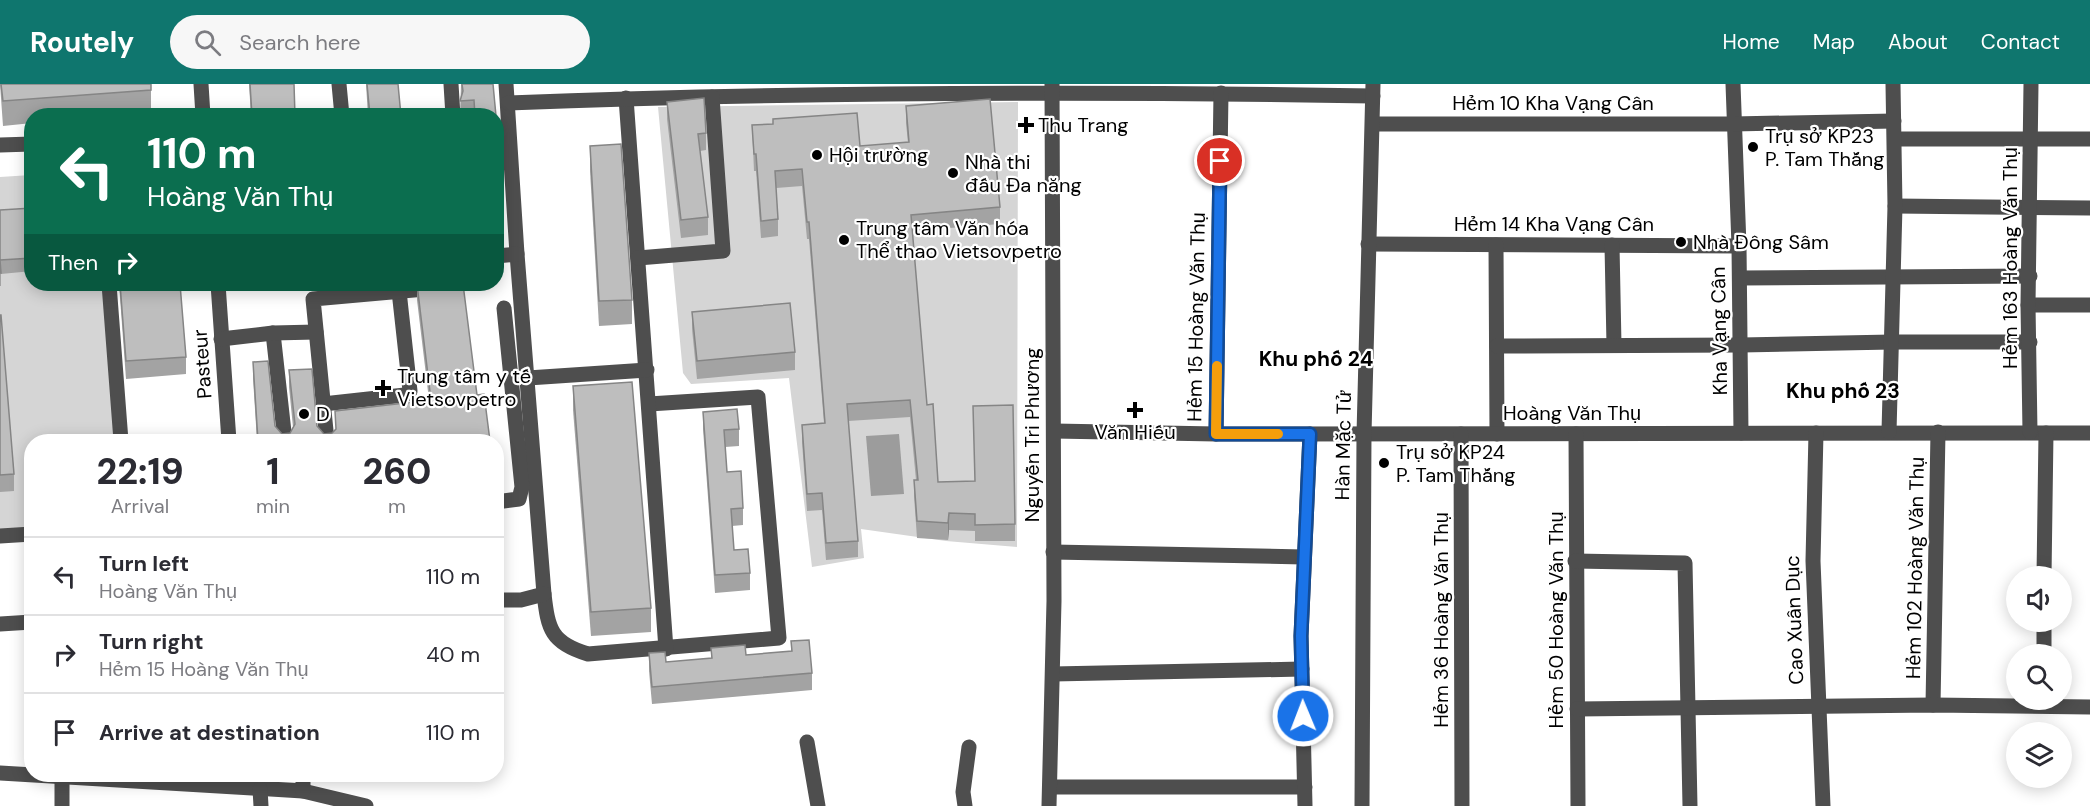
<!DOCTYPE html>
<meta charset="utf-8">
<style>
body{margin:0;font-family:"DM Sans",sans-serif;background:#f7f7f7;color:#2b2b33;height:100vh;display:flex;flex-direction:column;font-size:22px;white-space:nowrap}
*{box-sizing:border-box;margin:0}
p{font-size:20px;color:#7c7c81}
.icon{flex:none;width:33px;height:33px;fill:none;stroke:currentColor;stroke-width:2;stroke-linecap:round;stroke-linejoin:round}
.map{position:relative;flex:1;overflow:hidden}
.details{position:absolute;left:24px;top:350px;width:480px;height:348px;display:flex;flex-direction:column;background:#fff;border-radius:24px;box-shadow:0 3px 15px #0003}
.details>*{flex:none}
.hud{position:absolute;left:24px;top:24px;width:480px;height:183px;border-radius:24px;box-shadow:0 3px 15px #0003;background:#0b6e4f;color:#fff;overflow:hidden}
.tools{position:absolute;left:2006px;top:482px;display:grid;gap:12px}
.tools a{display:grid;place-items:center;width:66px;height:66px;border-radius:50%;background:#fff;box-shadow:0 3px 15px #0003;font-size:30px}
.pin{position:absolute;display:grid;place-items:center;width:51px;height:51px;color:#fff;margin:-26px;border:3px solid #fff;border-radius:50%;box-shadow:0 2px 6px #0007}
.me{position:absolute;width:66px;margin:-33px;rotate:359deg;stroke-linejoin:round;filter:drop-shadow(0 0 4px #0008)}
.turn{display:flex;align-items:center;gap:21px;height:126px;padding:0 24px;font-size:27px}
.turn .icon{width:78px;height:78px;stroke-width:2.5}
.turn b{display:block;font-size:42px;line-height:51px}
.then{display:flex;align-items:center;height:57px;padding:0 24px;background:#0003;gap:12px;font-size:22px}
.eta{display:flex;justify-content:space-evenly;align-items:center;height:102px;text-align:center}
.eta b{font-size:36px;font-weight:800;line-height:42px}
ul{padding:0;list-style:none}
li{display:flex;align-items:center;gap:18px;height:78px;padding:0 24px;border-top:2px solid #e1e1e2}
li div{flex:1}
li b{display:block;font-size:22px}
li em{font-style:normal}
header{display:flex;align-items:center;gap:36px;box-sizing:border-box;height:84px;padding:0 30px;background:#0f766e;color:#fff}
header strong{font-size:28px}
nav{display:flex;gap:33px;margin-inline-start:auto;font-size:21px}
.search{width:420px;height:54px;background:#f7f7f7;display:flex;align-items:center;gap:15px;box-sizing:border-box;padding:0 21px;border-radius:33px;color:#7c7c81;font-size:22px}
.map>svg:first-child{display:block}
.green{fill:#d5d5d5}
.water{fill:#9c9c9c}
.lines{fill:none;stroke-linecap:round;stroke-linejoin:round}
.minor{stroke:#4e4e4e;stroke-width:15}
.wall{fill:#a3a3a3}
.shaded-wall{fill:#858585}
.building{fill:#bebebe;stroke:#858585;stroke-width:1.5}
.route-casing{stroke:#114b97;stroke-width:15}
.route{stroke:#1a73e8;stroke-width:10}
.slow{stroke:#f59e0b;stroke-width:10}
.poi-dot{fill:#000;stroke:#fff;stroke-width:2}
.labels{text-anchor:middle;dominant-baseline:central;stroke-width:4.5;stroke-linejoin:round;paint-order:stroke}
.street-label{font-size:20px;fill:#000;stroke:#fff}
.poi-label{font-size:20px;fill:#000;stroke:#fff;text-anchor:start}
.neighbourhood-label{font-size:21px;font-weight:bold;fill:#000;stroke:#fff}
</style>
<header>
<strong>Routely</strong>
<div class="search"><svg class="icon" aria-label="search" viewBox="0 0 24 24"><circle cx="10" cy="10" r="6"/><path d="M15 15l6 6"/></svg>Search here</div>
<nav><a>Home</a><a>Map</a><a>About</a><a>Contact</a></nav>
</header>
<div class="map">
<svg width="2090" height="722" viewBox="0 0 2090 722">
<rect width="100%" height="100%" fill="#fff"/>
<!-- green -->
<g class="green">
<polygon points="1018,18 1017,463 946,457 861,445 864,474 812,483 789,294 691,300 683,289 658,23"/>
<polygon points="31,91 32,200 105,200 118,357 32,357 31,460 28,460 15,451 0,453 0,93"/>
</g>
<!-- water -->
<polygon class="water" points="899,350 904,410 871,412 866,352"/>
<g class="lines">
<!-- minor -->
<g class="minor">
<polyline points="201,0 203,32"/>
<polyline points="339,0 342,32"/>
<polyline points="451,0 453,32"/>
<path d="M506 0 517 170 544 510C548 545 551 559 588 570L779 554 758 313 649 320"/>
<polyline points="1733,0 1739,162 1741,349"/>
<polyline points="626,14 666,565"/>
<path d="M508 19C796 8 1084 7 1373 12"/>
<polyline points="1373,40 1733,40 1894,37"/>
<polyline points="1895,55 2090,55"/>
<polyline points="0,61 32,60"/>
<polyline points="1895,122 2090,124"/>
<polyline points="1368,160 1739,162"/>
<polyline points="1496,161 1497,350"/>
<polyline points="1612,161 1614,261"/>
<polyline points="496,172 517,170"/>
<polyline points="638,174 723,167 712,13"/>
<polyline points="1740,194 2030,192"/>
<polyline points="109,200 121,357"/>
<polyline points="218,200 229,357"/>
<polyline points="2028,221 2090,221"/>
<polyline points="273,249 285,357"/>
<polyline points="221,255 273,249 316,248"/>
<polyline points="1497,262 1741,261 1892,258 2030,258"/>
<polyline points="528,294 647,286"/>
<polyline points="323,320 405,311 410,307 399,207"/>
<polyline points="1054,347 1216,350 2090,349"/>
<polyline points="1889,348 1895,122 1893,0"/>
<polyline points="2030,348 2028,221 2031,0"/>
<polyline points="1816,349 1813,477 1823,722"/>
<polyline points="1216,350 1221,9"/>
<polyline points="1461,350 1462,722"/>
<polyline points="1576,350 1578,722"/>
<polyline points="327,357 313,215 436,204"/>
<polyline points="496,418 519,415 522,403 504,224"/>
<polyline points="0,452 32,450"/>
<polyline points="1053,468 1304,473"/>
<polyline points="1575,477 1685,479 1690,722"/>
<polyline points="2044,492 2046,349"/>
<polyline points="496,516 521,516 544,510"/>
<polyline points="0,540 32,538"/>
<polyline points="2044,570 2044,537"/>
<polyline points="1053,590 1302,585"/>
<polyline points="1933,621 1938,348"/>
<polyline points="1577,625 1933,621 2090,623"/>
<polyline points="807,658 818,722"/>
<polyline points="0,689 303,707 366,722"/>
<polyline points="303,690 303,707"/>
<polyline points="1050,703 1305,703"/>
<polyline points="260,705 261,722"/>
<polyline points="62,722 62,692"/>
<polyline points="965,722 963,708 969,663"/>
<polyline points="1049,722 1054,517 1052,0"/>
<polyline points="1305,722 1301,552 1310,350"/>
<polyline points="1362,722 1364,350 1373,0"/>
</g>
</g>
<!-- wall -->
<g class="wall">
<polygon points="0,0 151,0 151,30 132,32 32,32 32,39 3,42"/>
<polygon points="249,0 294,0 295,32 251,32"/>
<polygon points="366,0 398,0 401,32 368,32"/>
<polygon points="461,0 493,0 496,32 460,32"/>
<polygon points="667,18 706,49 706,66 700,67 708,133 708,151 681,154 667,35"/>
<polygon points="906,22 1000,123 1000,140 912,147 927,321 938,398 1015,440 1015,457 975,457 975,447 949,446 948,456 917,454 914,412 914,396 916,396 910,333 848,337 858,457 858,473 826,476 822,426 807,427 802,358 802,341 824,339 809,155 807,155 802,102 776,104 778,135 778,152 761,154 756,87 754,87 752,41 860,62 908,59 906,39"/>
<polygon points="496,43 499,75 499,100 496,100"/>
<polygon points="590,62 632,216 632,240 599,242 590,87"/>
<polygon points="32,124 32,187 1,190 1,202 0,202 0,126"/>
<polygon points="119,200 180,200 186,273 186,290 126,295"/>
<polygon points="417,200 477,311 490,357 257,357 253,294 253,278 275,342 282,350 290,349 293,343 289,303 289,286 317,342 324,350 332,349 429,316 417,216"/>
<polygon points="692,228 795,268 795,286 697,295 692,245"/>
<polygon points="0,231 14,390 14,407 0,408"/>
<polygon points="573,302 651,524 651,548 591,552 573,326"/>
<polygon points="703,328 739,345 739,362 725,363 727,388 743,424 743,441 732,442 734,466 750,489 750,506 715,509 703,345"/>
<polygon points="791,557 812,589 812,606 652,620 649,587 649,569 666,578 711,574 711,564 746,571 791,567"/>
</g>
<!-- shaded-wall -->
<polygon class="shaded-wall" points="949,429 949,446 948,456 948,439"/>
<!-- building -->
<g class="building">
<polygon points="1,0 151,0 151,6 3,17"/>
<polygon points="250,0 294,0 295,32 252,32"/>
<polygon points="367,0 398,0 401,32 370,32"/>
<polygon points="462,0 493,0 496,32 475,32 474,16 460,17 463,7"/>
<polygon points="704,14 706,49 698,50 708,133 681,136 667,18"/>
<polygon points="990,15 1000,123 911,131 927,321 933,320 938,398 975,397 973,322 1013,321 1015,440 975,441 975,430 949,429 948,439 917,437 914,396 918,396 910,316 847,320 858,457 826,459 822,409 807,410 802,341 825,339 809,138 807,138 802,85 775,87 778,135 761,137 756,70 754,70 752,41 773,40 773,35 857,29 860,62 909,58 906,22"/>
<polygon points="496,43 499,75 496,75"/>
<polygon points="621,60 632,216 599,217 590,62"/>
<polygon points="32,124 32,174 0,176 1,189 0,189 0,126"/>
<polygon points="120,200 180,200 186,273 126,277"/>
<polygon points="417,200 463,200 477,311 484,310 490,357 258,357 253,278 268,277 275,342 282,350 290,349 295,340 289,286 312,285 317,342 324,350 332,349 336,345 335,327 431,316"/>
<polygon points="790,219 795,268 697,277 692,228"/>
<polygon points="0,231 1,231 14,390 0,391"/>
<polygon points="632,298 651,524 591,528 573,302"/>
<polygon points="737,325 739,345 724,346 727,388 741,387 743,424 731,425 734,466 748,465 750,489 715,491 703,328"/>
<polygon points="809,556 812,589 652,603 649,569 665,568 666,578 712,574 711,564 745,561 746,571 792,567 791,557"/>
</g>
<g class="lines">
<!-- route casing -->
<g class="route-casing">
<polyline id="route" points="1220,77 1216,350 1310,350 1301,552 1303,632"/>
</g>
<!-- route -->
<use href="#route" class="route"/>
<!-- slow -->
<polyline class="slow" points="1217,282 1216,350 1278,350"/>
</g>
<!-- markers -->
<g class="poi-dot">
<path d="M1023 32h6v6h6v6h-6v6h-6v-6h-6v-6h6z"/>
<circle cx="1753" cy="63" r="6"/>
<circle cx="817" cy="71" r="6"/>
<circle cx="953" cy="89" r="6"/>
<circle cx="844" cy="156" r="6"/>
<circle cx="1681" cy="158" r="6"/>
<path d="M380 295h6v6h6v6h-6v6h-6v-6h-6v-6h6z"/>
<path d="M1132 317h6v6h6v6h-6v6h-6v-6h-6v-6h6z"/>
<circle cx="304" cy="330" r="6"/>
<circle cx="1384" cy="379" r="6"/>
</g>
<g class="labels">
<!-- street labels -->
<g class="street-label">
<text x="1553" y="19">Hẻm 10 Kha Vạng Cân</text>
<text x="1554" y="140">Hẻm 14 Kha Vạng Cân</text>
<text transform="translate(2010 174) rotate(-90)">Hẻm 163 Hoàng Văn Thụ</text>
<text transform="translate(1196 233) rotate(-89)">Hẻm 15 Hoàng Văn Thụ</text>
<text transform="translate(1719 247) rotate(-91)">Kha Vạng Cân</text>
<text transform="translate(202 280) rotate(-94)">Pasteur</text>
<text x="1572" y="329">Hoàng Văn Thụ</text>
<text transform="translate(1032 351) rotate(-90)">Nguyễn Tri Phương</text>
<text transform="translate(1343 361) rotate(-89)">Hàn Mặc Tử</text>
<text transform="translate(1915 484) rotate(-89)">Hẻm 102 Hoàng Văn Thụ</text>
<text transform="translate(1441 536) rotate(-90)">Hẻm 36 Hoàng Văn Thụ</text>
<text transform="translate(1556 536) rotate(-90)">Hẻm 50 Hoàng Văn Thụ</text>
<text transform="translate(1794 536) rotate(-92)">Cao Xuân Dục</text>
</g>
<!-- poi labels -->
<g class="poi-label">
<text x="1038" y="41">Thu Trang</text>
<text x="1765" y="52">Trụ sở KP23<tspan x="1765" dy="23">P. Tam Thắng</tspan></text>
<text x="829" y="71">Hội trường</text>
<text x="965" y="78">Nhà thi<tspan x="965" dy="23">đấu Đa năng</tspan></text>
<text x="856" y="144">Trung tâm Văn hóa<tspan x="856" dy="23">Thể thao Vietsovpetro</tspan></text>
<text x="1693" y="158">Nhà Đông Sâm</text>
<text x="397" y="292">Trung tâm y tế<tspan x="397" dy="23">Vietsovpetro</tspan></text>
<text x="316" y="330">D</text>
<text x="1135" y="348" text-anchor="middle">Văn Hiếu</text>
<text x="1396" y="368">Trụ sở KP24<tspan x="1396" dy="23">P. Tam Thắng</tspan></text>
</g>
<!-- neighbourhood labels -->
<g class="neighbourhood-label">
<text x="1316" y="275">Khu phố 24</text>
<text x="1843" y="307">Khu phố 23</text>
</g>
</g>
</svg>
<div class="tools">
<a><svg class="icon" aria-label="sound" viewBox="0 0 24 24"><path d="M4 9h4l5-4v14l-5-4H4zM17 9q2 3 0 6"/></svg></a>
<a><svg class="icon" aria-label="search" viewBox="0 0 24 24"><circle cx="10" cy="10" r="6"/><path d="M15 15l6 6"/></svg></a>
<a><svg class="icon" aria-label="layers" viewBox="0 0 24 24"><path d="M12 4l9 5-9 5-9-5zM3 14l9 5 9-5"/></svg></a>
</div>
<div class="pin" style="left:1220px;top:77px;background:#d93025"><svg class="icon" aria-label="arrive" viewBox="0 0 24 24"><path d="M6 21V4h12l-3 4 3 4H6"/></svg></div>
<svg class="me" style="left:1303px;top:632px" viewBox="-20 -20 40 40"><circle r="17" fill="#1a73e8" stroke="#fff" stroke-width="3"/><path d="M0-11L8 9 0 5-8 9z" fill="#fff"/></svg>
<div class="hud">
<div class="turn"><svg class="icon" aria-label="left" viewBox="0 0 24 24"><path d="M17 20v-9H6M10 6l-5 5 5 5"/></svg><div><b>110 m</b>Hoàng Văn Thụ</div></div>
<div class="then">Then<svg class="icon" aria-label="right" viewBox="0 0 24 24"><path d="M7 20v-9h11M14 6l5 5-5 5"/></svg></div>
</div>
<section class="details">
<div class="eta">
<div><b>22:19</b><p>Arrival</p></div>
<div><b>1</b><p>min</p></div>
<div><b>260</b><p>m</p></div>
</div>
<ul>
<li><svg class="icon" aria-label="left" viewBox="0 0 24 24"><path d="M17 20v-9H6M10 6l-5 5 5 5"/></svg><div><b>Turn left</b><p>Hoàng Văn Thụ</p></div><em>110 m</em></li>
<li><svg class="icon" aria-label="right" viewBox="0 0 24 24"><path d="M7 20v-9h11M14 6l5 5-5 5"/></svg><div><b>Turn right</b><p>Hẻm 15 Hoàng Văn Thụ</p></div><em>40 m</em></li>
<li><svg class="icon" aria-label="arrive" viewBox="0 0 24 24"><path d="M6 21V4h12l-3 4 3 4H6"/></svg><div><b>Arrive at destination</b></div><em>110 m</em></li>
</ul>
</section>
</div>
